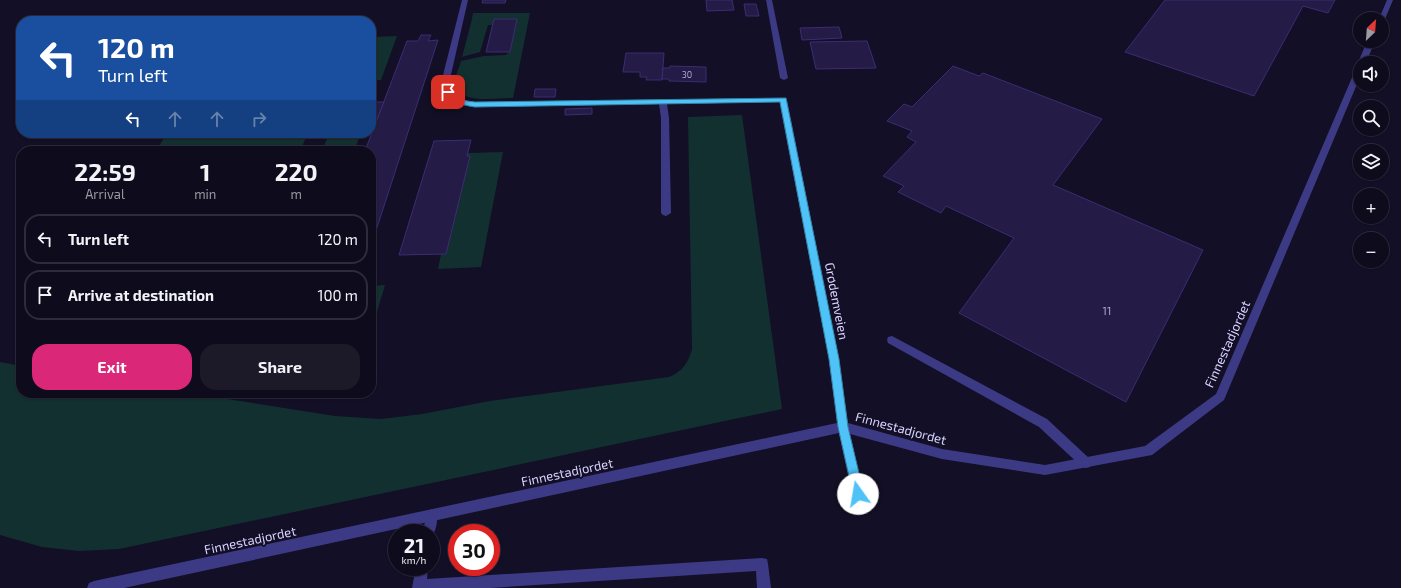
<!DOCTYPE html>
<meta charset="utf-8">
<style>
body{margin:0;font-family:"Exo 2",sans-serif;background:#1c1929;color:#f1f3f6;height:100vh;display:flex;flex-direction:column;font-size:15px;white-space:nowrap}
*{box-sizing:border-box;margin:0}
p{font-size:13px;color:#9b9ba3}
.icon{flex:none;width:22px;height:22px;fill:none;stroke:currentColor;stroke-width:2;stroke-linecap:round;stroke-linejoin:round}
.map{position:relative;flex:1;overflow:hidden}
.panel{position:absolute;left:16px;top:146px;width:360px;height:252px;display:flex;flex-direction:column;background:#0e0b1c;border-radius:16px;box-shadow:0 1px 3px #0004,0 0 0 1px #2e2b3b}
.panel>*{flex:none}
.hud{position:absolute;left:16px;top:16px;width:360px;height:122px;border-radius:16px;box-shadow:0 1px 3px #0004,0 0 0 1px #2e2b3b;background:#1a4fa0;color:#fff;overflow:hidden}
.needle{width:26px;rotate:25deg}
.tools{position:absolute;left:1353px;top:12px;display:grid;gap:8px}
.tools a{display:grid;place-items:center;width:36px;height:36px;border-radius:50%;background:#0e0b1c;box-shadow:0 1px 3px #0004,0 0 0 1px #2e2b3b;font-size:20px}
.speed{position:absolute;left:388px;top:524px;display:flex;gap:8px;font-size:20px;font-weight:700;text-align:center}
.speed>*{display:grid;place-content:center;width:52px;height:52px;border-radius:50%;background:#0e0b1c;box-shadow:0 1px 3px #0004,0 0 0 1px #2e2b3b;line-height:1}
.speed small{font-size:10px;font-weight:400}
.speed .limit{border:6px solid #d22;background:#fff;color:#111}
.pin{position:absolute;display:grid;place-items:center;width:34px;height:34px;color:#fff;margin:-17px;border-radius:8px;box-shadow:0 2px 6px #0006}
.me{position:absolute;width:44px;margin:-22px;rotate:347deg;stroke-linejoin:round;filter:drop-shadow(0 0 3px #0008)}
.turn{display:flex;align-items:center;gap:14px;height:84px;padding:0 16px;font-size:18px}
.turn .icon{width:52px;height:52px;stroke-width:2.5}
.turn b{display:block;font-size:28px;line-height:34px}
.lanes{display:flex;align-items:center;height:38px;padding:0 16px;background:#0003;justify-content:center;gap:20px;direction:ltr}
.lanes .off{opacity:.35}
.eta{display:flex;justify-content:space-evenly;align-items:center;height:68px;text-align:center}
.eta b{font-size:24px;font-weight:700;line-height:28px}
.primary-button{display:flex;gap:8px;margin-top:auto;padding:8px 16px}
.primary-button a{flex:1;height:46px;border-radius:16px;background:#db2777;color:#fff;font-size:16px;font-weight:700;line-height:46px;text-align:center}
.primary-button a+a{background:#1c1929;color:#f1f3f6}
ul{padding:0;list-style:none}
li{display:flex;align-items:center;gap:12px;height:50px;margin:0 8px 6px;padding:0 8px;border:2px solid #2e2b3b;border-radius:16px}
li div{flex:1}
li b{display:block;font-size:15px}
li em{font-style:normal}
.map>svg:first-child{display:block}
.green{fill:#12302f}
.building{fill:#241b47;stroke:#3b2d73}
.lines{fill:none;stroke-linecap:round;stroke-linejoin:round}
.service{fill:#3d3a85;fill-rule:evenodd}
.minor{fill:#3d3a85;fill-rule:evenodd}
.route{fill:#4fc3f7;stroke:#337fa1}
.labels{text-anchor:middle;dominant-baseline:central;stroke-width:4;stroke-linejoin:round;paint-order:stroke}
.far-number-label{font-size:9px;fill:#aca6d1}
.number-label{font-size:11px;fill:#aca6d1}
.street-label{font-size:13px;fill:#d9d4ff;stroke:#130f26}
</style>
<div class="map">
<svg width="1401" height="588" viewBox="0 0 1401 588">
<rect width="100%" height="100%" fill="#130f26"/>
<!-- green -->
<g class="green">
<path d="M473 13H530L513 98C498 98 456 105 455 83 455 76 459 68 461 61L484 56 506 55 510 51 517 19H495L493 25H488L480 52 462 57 471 23Z"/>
<polygon points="397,36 381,80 371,80 371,37"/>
<path d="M742 115 782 409 119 549 79 551 42 547 0 535V362L21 366V393H189L335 416 381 419 422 414 490 401 669 377C683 371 688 363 692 349L688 117Z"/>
<polygon points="167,133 308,133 300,151 156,151"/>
<polygon points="361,133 354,151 322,151 329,134"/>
<polygon points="503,152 481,267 438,269 441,254 446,254 467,153"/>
<polygon points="385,285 377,312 371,315 371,286"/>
</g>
<!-- building -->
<g class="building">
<polygon points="483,0 506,0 505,3 482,3"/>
<polygon points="706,0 732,0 734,10 707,11"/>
<polygon points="1165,0 1335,0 1328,13 1303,6 1254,96 1125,52"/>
<polygon points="744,4 756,4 759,16 746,16"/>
<polygon points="494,19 517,19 510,52 486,52"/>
<polygon points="839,27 842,38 802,40 800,28"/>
<polygon points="421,35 431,35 428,41 438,40 371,246 371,151 365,151 407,41 418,41"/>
<polygon points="867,41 876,68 816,69 810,42"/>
<polygon points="626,53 664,53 662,80 646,80 647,77 640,77 640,72 623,72"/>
<polygon points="670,66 706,67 706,82 669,81 669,79 662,79 663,68 670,68"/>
<polygon points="953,66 979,76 983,73 1102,119 1053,185 1203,250 1126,402 959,313 1014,238 946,206 941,213 898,192 904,186 883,176 916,142 907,137 912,131 887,121 904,104 912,107"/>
<polygon points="535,89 556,89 555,97 534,97"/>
<polygon points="371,102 384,102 377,119 371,119"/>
<polygon points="592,108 592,114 565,115 565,109"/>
<polygon points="471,140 467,156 470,156 446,254 399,255 434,141"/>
</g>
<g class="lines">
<!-- service -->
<g class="service">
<path d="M462 0H468L450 79C450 83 450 88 452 92 458 104 478 103 489 103L783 98 787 100 783 102 667 104 669 118 671 213 666 216 663 215 661 213V118L659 104 478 107C455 106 445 103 442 79Z"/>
<polygon points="892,336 1047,419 1090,459 1092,463 1090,467 1086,468 1082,467 1039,427 888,343 887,340 888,337"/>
<path d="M432 509 436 511C439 518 436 532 431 538V533H422L428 511Z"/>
<polygon points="762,558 767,559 768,564 771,588 757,588 756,571 490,588 412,588 416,567 428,567 427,579"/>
</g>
<!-- minor -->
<g class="minor">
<polygon points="766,0 772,0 788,78 784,80 780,78"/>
<polygon points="1387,0 1393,0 1385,19 1382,21 1382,19 1379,19"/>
<polygon points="1367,41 1375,41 1366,63 1360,63 1359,65 1358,63"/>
<polygon points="1357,66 1360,66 1360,77 1224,400 1152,455 1045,475 942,459 850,434 867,508 865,512 861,514 857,512 855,508 839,433 124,588 87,588 89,583 94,581 837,423 829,359 779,100 783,98 787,100 839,359 848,423 942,449 1045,465 1145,446 1216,394"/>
</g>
</g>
<!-- route -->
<path class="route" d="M445 90H450C457 99 464 101 475 102L786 98 839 359 848 427 864 494 862 498 858 500 854 498 853 494 838 427 829 359 780 102 475 107C462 105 453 103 444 92Z"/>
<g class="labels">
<!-- far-number labels -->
<g class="far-number-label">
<text x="687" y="74">30</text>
</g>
<!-- number labels -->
<g class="number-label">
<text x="1107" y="310">11</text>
</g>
<!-- street labels -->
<g class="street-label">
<text transform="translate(837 301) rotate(79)">Grødemveien</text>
<text transform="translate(1227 344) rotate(-66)">Finnestadjordet</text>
<text transform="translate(901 428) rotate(15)">Finnestadjordet</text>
<text transform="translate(567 472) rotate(-12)">Finnestadjordet</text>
<text transform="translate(250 540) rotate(-12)">Finnestadjordet</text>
</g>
</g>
</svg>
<div class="tools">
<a><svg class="needle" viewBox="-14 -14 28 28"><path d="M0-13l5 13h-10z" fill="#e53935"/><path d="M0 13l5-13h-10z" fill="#9b9ba3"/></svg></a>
<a><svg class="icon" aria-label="sound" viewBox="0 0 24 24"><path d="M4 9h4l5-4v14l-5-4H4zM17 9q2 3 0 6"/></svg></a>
<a><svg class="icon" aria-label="search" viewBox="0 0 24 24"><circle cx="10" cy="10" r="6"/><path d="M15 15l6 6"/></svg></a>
<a><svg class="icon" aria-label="layers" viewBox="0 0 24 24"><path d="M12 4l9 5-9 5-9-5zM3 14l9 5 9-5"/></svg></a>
<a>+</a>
<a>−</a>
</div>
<div class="speed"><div>21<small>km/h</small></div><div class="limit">30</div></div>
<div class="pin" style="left:448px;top:92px;background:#d93025"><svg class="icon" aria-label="arrive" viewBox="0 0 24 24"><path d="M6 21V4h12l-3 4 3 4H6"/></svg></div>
<svg class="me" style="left:858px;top:494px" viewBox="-20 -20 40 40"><circle r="19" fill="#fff"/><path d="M0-13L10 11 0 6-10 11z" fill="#4fc3f7"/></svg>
<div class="hud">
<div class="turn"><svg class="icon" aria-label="left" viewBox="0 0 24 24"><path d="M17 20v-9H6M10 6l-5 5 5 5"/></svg><div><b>120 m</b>Turn left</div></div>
<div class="lanes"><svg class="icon" aria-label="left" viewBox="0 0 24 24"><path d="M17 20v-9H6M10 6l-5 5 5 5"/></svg><svg class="icon off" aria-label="ahead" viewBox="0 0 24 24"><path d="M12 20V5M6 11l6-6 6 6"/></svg><svg class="icon off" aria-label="ahead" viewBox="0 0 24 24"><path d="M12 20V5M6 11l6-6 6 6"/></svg><svg class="icon off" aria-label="right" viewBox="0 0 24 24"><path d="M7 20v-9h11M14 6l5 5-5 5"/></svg></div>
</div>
<section class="panel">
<div class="eta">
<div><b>22:59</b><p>Arrival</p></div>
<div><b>1</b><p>min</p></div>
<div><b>220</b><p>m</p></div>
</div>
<ul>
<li><svg class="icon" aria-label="left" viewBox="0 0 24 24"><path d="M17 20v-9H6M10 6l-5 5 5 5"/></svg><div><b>Turn left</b></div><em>120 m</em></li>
<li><svg class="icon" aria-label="arrive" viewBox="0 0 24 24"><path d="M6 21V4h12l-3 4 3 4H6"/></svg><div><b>Arrive at destination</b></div><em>100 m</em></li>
</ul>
<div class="primary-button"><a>Exit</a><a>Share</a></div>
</section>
</div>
